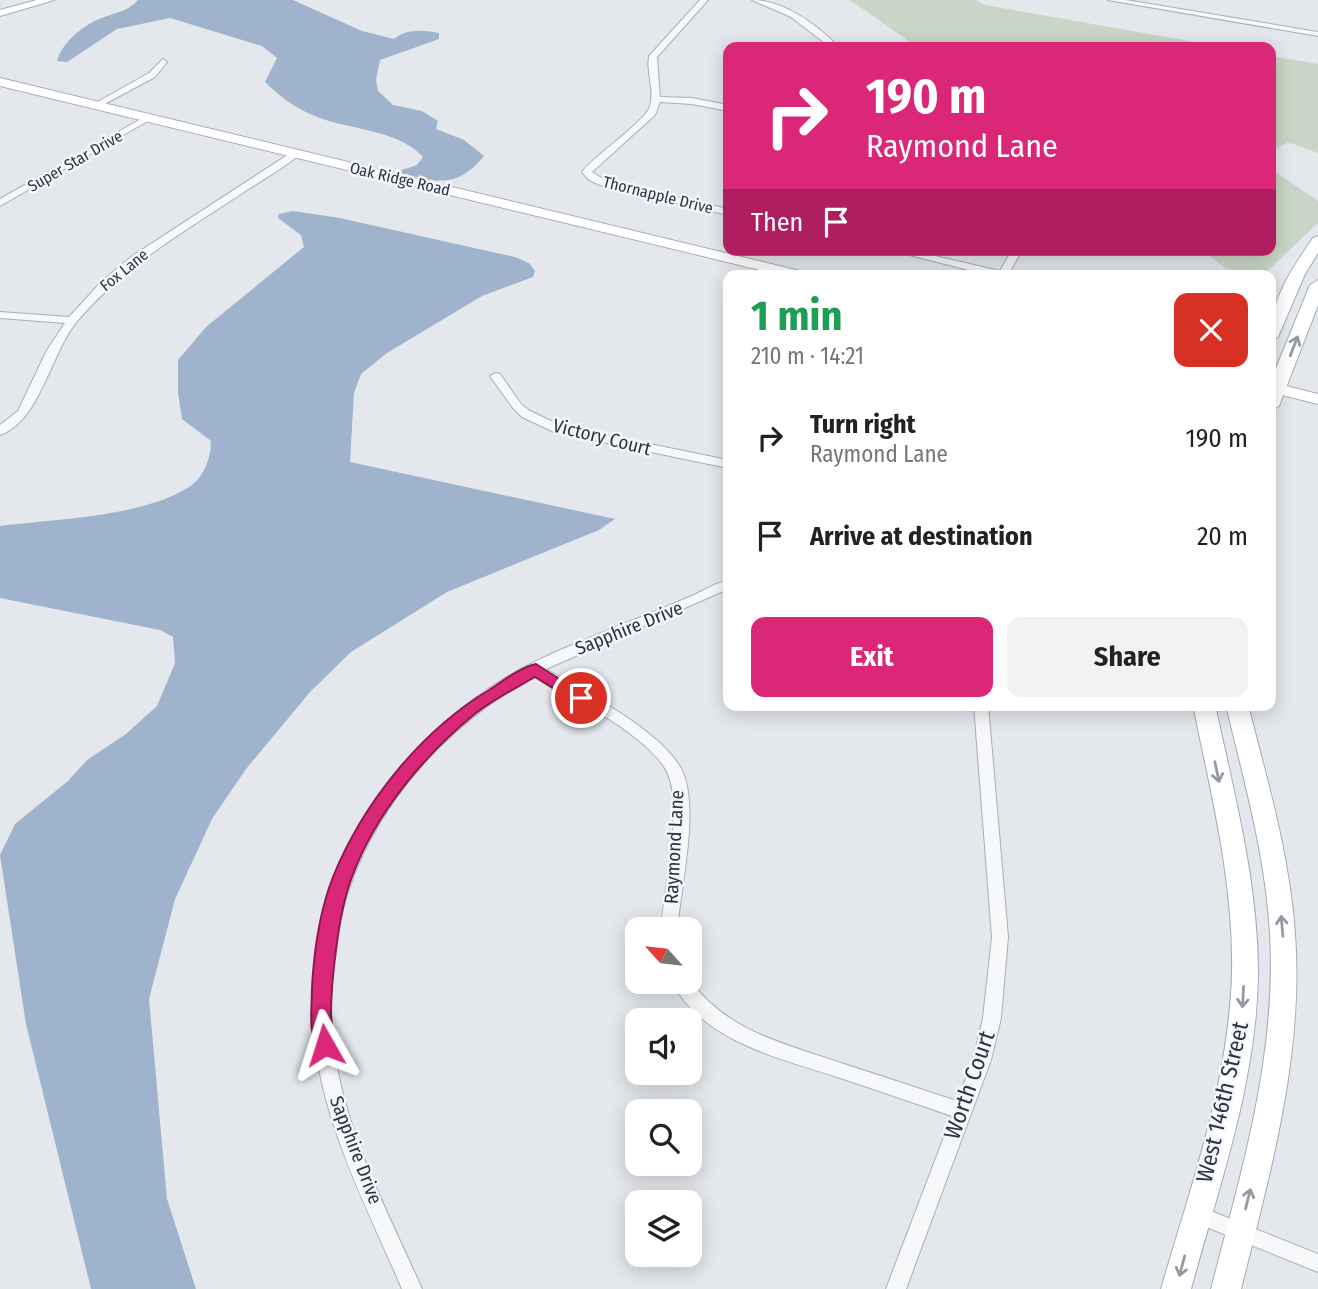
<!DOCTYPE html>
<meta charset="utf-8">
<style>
body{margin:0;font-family:"Fira Sans Condensed",sans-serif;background:#f2f2f2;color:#222;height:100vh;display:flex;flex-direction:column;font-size:26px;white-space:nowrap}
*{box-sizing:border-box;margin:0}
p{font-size:23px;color:#767676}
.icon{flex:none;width:38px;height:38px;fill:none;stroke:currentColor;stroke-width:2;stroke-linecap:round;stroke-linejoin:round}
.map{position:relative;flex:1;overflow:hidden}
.side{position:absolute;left:723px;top:270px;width:553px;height:441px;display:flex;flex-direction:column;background:#fff;border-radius:14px;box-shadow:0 4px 18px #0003}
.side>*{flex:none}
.guide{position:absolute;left:723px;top:42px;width:553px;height:214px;border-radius:14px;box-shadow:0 4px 18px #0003;background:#db2777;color:#fff;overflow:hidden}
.needle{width:46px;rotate:297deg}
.fabs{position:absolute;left:625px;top:917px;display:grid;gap:14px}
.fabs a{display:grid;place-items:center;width:77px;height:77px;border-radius:14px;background:#fff;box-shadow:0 4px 18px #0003;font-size:35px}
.pin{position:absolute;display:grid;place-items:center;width:60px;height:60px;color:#fff;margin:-30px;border:4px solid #fff;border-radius:50%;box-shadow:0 2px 7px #0007}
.me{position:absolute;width:77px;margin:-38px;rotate:354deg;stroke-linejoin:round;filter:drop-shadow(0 0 5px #0008)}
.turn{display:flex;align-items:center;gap:24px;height:147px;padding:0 28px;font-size:32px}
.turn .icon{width:91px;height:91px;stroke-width:2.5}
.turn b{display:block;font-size:49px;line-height:60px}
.then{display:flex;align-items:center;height:66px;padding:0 28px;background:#0003;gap:14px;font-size:26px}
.round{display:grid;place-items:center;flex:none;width:74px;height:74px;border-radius:14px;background:#f2f2f2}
.overview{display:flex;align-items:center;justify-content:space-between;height:119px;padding:0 28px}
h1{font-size:42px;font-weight:700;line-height:52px;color:#1e9e55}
.cta{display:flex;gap:14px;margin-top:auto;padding:14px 28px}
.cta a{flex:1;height:80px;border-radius:14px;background:#db2777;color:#fff;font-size:28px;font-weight:700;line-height:80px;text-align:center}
.cta a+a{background:#f2f2f2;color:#222}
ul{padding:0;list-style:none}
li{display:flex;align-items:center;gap:21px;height:98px;padding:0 28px}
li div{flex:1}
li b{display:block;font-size:26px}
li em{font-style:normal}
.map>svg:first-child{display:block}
.green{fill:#c9d6c5}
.water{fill:#9fb4cc}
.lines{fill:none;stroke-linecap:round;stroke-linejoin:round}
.street-casing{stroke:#a9aeb7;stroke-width:2}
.secondary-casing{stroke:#a9aeb7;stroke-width:2}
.primary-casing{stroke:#a3abb8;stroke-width:2}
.street{fill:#f7f8fa;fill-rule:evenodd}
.secondary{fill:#fff;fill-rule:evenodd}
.primary{fill:#fff;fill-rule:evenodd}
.oneway{stroke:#959aa2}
.route{fill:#db2777;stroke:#8e194d;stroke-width:2}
.labels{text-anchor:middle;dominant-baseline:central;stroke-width:5;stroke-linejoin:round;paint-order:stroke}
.far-street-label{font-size:16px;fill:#2b3445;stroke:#f4f6f9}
.street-label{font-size:19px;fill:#2b3445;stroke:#f4f6f9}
.near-street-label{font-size:23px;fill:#2b3445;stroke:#f4f6f9}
</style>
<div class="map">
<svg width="1318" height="1289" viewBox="0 0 1318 1289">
<rect width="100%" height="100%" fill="#e4e7ec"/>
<!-- green -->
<g class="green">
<polygon points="850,0 976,0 985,5 1223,47 917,47"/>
<polygon points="1270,56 1318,64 1318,153 1288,142 1271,152"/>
<polygon points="1271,169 1318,201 1318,223 1263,275 1227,269 1201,250 1270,250"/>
</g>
<!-- water -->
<g class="water">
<path d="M138 0H293L362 31 394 39C406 28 425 30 439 33V39L380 60 376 80 378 91 393 105 422 111 438 121 436 129 464 140 484 156C455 191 435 181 396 172L417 165 423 157C397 128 344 130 310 114 294 107 277 94 265 82L277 58 262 46 170 18 117 29 67 62 57 61C62 43 81 27 99 19 113 13 128 12 138 0Z"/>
<path d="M293 211 340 218 515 257 529 263 535 271 533 277 482 296 387 353 361 374 354 393 350 462 615 519 599 530 447 592 351 652 310 692 246 769 212 819 175 899 149 999 167 1199 196 1289H91L26 1024 0 855 15 824 68 781 87 760 126 734 157 706 175 663 173 637 160 630 0 598V526C55 519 142 517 189 487 204 478 211 457 211 441L182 419 178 393V360L206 327 304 247 301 235 278 218 279 214Z"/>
</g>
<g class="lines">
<!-- street casing -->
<g class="street-casing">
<g id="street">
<path d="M700 0H708L657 57 660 97 692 98 728 105V111L692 104 660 102 655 115 592 172 606 181 728 209V215L600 185 589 180 582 172C595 155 647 120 650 106 655 90 646 73 649 56Z"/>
<path d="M752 0C784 0 817 25 839 47H830L791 17Z"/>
<polygon points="1108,0 1126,0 1318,32 1318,36"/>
<polygon points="163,59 167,62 155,77 99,107 92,105 149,73"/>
<polygon points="146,116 153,118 0,206 0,199"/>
<path d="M292 152 300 154C282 170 258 182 238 196 180 234 125 266 79 319 51 350 41 421 0 435V425L18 411 47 350 65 323 0 318V312L69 317 101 282 131 257Z"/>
<polygon points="890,250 909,250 1000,271 1012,250 1022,250 1008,275 988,275"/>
<polygon points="496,373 500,374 521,404 530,411 562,426 728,460 728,468 554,432 522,417 513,408 490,376"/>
<path d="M728 580V589L546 669C583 691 669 734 684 775 698 814 681 888 677 929H661C664 889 683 809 668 774 653 738 568 695 535 675 389 758 305 903 338 1072 353 1148 391 1219 422 1289H402C365 1202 315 1111 313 1014 310 880 386 755 497 683 541 655 592 637 641 617 659 610 677 602 694 595 705 590 716 583 728 580Z"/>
<path d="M974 705H988L1008 937 1001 1018 991 1060 906 1289H886L952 1116C914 1103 877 1090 840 1078 781 1058 704 1043 672 982L690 980C727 1032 786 1044 844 1064 882 1076 919 1089 957 1101L973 1060 983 1018 992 937Z"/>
<polygon points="1196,1205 1318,1254 1318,1272 1189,1220 1186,1214 1189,1208"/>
</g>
</g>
<!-- secondary casing -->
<g class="secondary-casing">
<g id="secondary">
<polygon points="37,0 54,0 0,16 0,10"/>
<polygon points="0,78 800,271 807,275 781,275 0,86"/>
<polygon points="1270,382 1318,394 1318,404 1270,392"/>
</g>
</g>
<!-- primary casing -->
<g class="primary-casing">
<g id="primary">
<path d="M1318 236V253L1305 274 1278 337 1270 342C1270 301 1290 271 1313 238Z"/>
<polygon points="1318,280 1318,305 1279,406 1270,411 1270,383 1310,285"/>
<path d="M1193 705H1215C1234 793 1258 882 1258 973 1257 1081 1219 1186 1191 1289H1161C1191 1186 1229 1082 1232 973 1234 883 1211 793 1193 705Z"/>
<path d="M1226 705H1248C1267 780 1290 856 1295 934 1304 1055 1270 1173 1241 1289H1211C1241 1173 1277 1056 1270 934 1266 857 1244 781 1226 705Z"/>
</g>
</g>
<!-- street -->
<use href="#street" class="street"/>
<!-- secondary -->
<use href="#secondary" class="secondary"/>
<!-- primary -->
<use href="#primary" class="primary"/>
</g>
<!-- one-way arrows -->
<defs><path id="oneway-shaft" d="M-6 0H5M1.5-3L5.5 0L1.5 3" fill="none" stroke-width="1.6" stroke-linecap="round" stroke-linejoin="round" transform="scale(1.75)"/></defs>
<g class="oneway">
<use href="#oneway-shaft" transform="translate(1294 346) rotate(-69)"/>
<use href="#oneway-shaft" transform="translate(1217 772) rotate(78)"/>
<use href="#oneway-shaft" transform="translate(1282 926) rotate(-95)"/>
<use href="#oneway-shaft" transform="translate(1243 997) rotate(93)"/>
<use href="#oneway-shaft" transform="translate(1248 1199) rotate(-76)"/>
<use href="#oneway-shaft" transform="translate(1182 1266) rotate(105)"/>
</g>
<!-- route -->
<path class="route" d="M536 664 589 698 581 703 575 702 535 677C516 688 494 699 476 713 424 755 375 814 352 877 343 900 339 926 336 950 333 972 331 993 331 1014 331 1026 337 1040 332 1051L325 1053 318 1051C308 1032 312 1007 312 987 314 951 320 910 333 877 363 803 421 731 489 690 503 681 519 668 536 664Z"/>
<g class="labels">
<!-- far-street labels -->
<g class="far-street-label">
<text transform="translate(75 161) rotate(-30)">Super Star Drive</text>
<text transform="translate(400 179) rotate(13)">Oak Ridge Road</text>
<text transform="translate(658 195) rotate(14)">Thornapple Drive</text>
<text transform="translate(124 270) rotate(-39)">Fox Lane</text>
</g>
<!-- street labels -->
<g class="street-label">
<text transform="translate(602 437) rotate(14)">Victory Court</text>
<text transform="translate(629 628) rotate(-22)">Sapphire Drive</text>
<text transform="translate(674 847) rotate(-87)">Raymond Lane</text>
<text transform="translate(356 1150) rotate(69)">Sapphire Drive</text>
</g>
<!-- near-street labels -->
<g class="near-street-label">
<text transform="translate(969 1085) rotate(-71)">Worth Court</text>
<text transform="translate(1222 1102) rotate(-77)">West 146th Street</text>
</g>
</g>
</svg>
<div class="fabs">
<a><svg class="needle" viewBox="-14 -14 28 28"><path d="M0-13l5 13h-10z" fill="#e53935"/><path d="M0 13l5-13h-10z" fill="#767676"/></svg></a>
<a><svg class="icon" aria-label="sound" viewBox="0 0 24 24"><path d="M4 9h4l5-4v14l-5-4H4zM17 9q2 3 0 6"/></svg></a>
<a><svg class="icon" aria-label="search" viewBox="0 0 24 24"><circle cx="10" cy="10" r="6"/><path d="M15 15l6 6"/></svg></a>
<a><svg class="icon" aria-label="layers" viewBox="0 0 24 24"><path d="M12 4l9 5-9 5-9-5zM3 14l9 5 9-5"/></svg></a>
</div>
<div class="pin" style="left:581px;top:698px;background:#d93025"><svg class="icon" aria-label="arrive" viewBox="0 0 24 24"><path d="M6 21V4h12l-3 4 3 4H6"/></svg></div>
<svg class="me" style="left:325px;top:1045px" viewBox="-20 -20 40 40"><path d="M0-17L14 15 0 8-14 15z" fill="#db2777" stroke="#fff" stroke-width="4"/></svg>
<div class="guide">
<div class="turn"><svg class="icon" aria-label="right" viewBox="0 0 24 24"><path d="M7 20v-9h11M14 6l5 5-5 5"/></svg><div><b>190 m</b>Raymond Lane</div></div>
<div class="then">Then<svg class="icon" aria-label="arrive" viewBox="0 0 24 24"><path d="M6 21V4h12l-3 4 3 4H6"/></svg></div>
</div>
<section class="side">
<div class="overview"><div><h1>1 min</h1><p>210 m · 14:21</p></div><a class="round" style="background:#d93025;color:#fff"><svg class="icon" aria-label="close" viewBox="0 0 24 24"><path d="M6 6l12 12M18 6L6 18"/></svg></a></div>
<ul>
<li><svg class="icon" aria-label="right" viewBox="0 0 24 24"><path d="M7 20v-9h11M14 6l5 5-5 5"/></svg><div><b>Turn right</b><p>Raymond Lane</p></div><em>190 m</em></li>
<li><svg class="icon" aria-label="arrive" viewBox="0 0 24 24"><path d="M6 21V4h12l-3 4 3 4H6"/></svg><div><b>Arrive at destination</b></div><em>20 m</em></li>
</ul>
<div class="cta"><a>Exit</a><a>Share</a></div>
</section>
</div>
